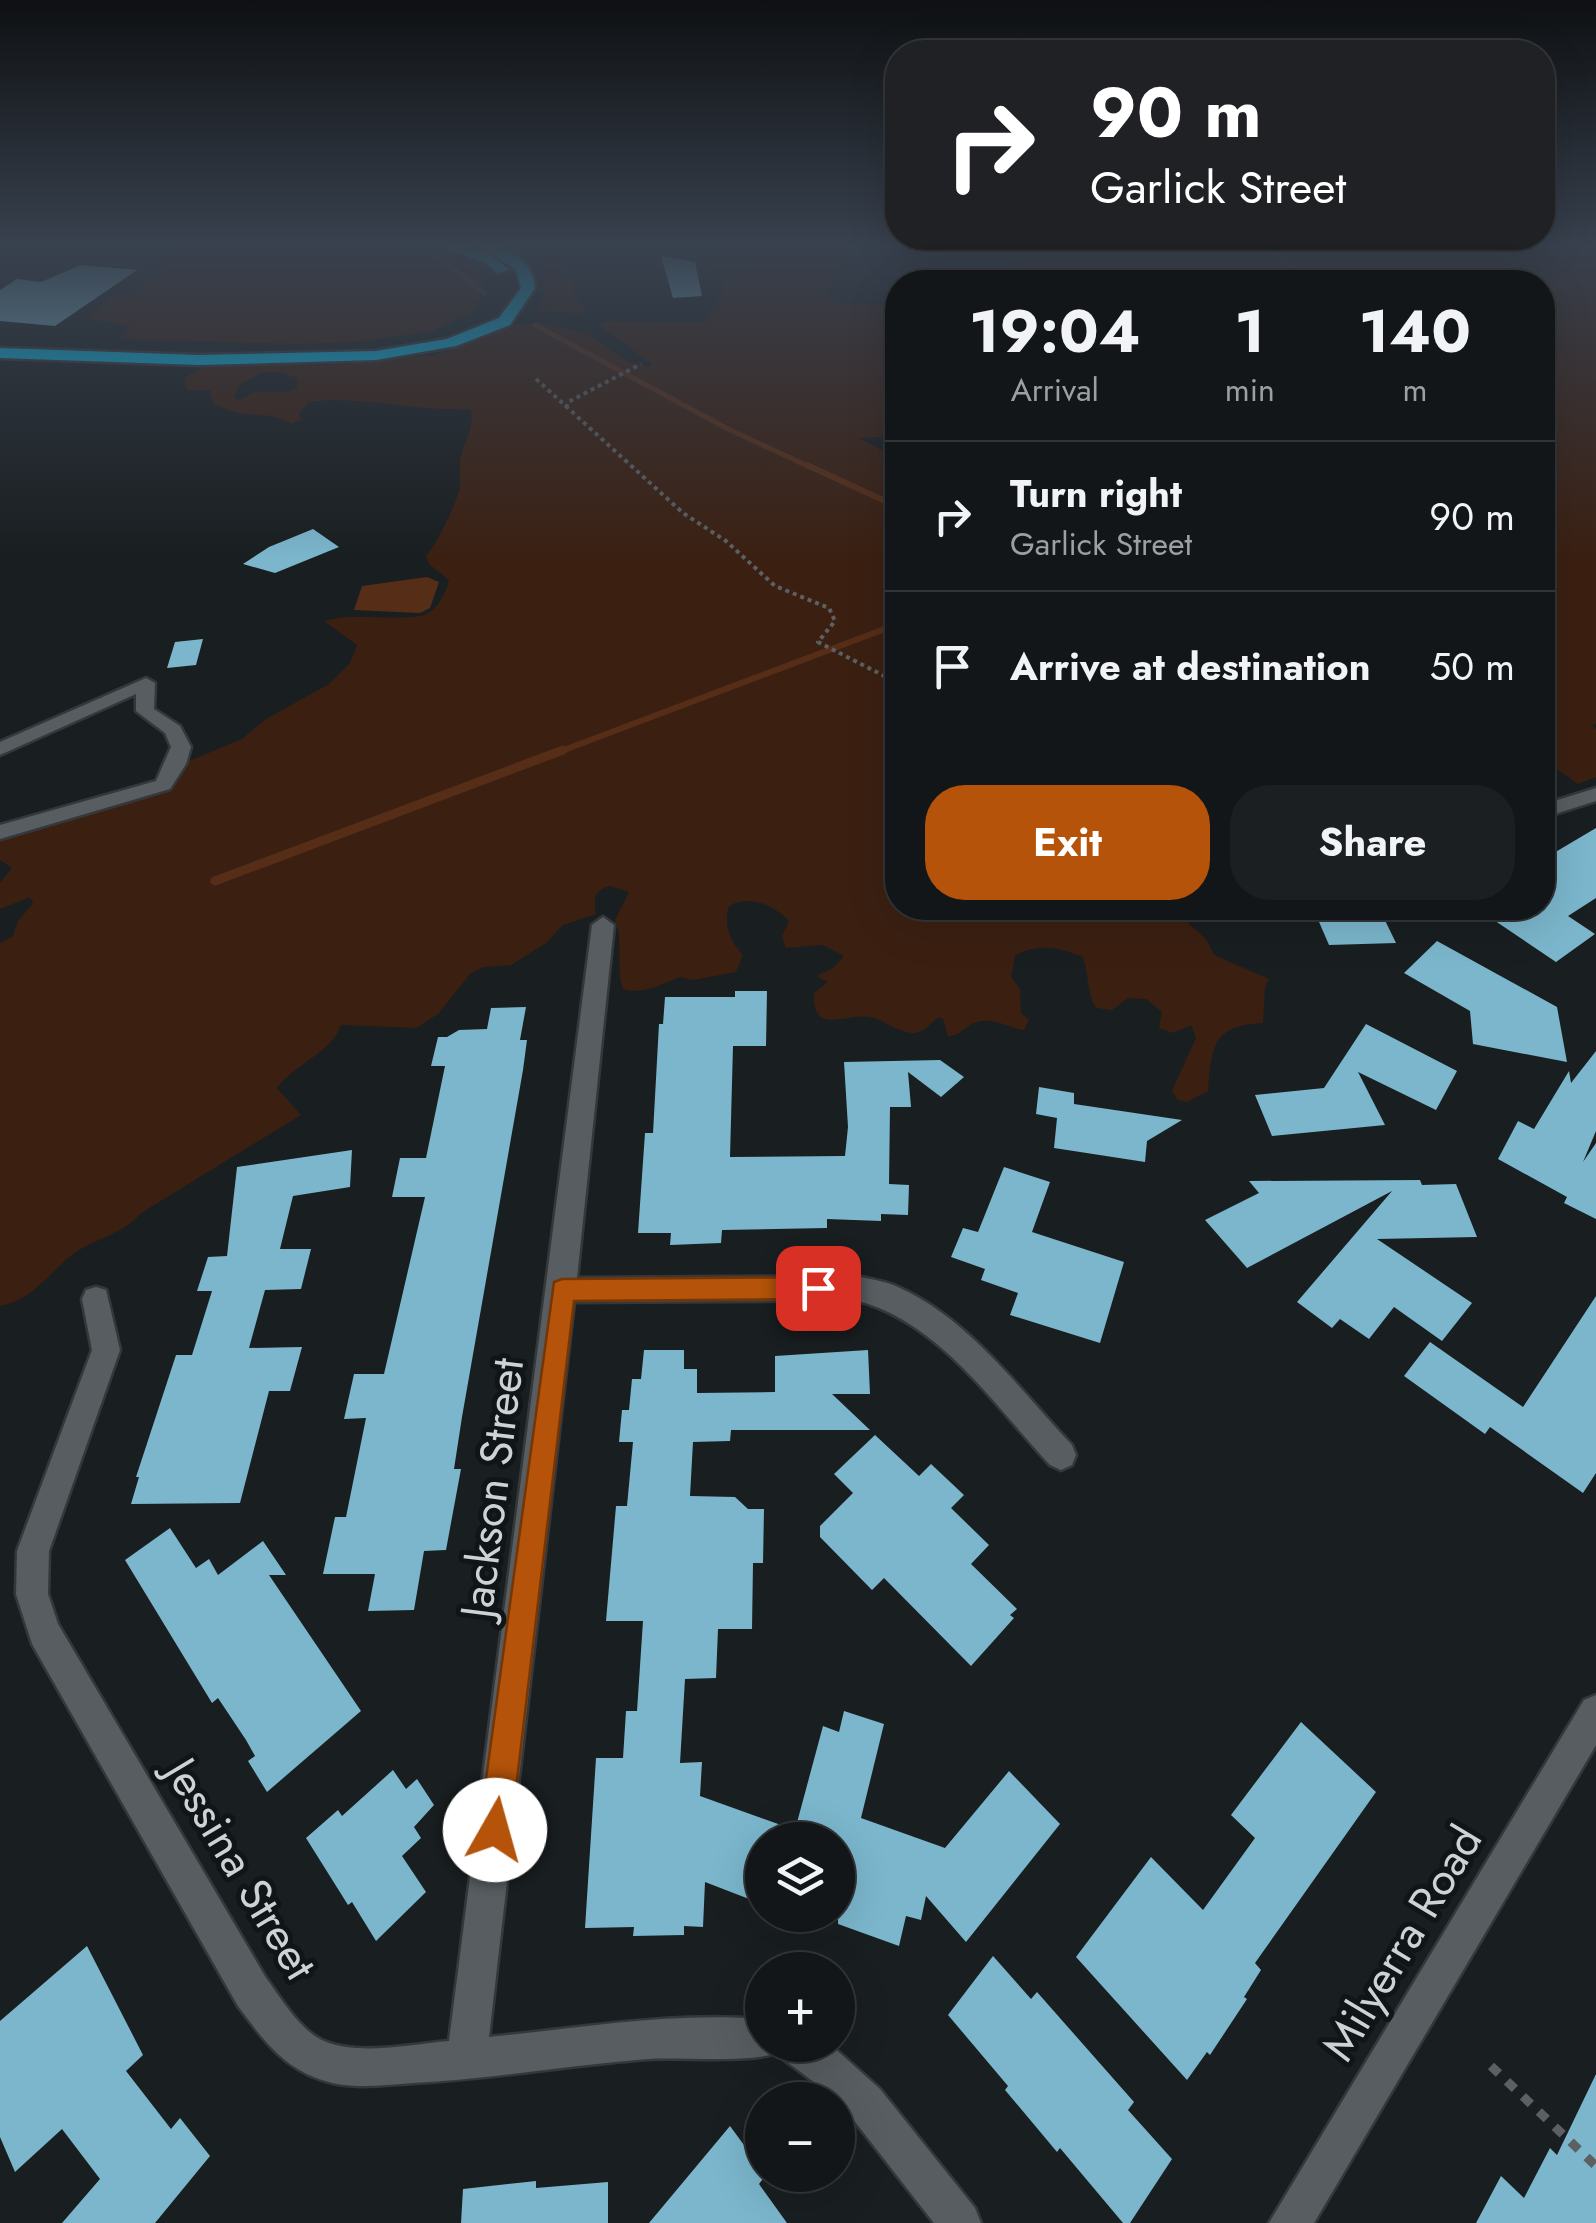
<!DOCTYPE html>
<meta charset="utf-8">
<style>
body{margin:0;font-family:Jost,sans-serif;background:#1c1f21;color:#f1f3f6;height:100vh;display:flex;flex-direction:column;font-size:38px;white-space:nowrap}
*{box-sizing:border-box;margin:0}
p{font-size:32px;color:#9d9fa2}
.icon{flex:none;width:55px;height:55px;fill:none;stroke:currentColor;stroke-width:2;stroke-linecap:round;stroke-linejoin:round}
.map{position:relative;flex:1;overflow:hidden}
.details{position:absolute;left:885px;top:270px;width:670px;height:650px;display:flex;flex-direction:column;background:#131618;border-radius:40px;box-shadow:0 10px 40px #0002,0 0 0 2px #323537}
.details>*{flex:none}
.guide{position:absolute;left:885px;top:40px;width:670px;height:210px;border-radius:40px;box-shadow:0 10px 40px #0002,0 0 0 2px #323537;background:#202124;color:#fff;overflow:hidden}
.fabs{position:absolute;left:745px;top:1822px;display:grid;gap:20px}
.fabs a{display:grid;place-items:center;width:110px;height:110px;border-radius:50%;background:#131618;box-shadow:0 10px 40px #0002,0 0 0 2px #323537;font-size:50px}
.pin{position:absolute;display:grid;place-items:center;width:85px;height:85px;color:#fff;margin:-42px;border-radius:20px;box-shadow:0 5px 15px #0006}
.me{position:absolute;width:110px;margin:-55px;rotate:7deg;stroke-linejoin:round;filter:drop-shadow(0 0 8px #0008)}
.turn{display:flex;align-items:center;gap:35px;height:210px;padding:0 40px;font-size:45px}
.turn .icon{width:130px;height:130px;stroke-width:2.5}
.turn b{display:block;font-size:70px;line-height:85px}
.eta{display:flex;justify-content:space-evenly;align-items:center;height:170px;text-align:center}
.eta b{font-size:60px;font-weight:700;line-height:70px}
.action{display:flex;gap:20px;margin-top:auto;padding:20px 40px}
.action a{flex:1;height:115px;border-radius:40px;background:#b45309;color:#fff;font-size:40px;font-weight:700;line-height:115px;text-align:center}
.action a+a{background:#1c1f21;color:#f1f3f6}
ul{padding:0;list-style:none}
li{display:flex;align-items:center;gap:30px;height:150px;padding:0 40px;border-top:2px solid #323537}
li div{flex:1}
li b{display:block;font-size:38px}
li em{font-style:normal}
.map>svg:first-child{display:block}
.green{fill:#3b2012;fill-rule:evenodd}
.water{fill:#562d17}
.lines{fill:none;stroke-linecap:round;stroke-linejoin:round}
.stream-far2{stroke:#562d17;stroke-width:5}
.stream-far1{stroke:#562d17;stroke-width:6}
.stream{stroke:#562d17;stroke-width:9}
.building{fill:#7bb6cc}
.minor-casing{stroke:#35383a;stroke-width:5}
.highway-casing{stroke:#35383a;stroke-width:5}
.path-far1{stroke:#5c6062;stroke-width:4;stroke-dasharray:4 4;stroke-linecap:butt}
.path{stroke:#5c6062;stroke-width:9;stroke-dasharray:11 11;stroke-linecap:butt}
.minor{fill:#575d60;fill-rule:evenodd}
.highway{fill:#05bcea;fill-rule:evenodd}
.route{fill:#b45309;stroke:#753606;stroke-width:2.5}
.labels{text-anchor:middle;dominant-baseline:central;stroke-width:10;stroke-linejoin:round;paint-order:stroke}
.near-street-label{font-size:45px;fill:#cfd2d4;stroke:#101517}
</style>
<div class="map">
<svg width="1596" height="2223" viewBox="0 0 1596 2223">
<rect width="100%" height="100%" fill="#191e20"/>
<!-- green -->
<g class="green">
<polygon points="182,247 401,247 472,262 485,283 475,311 433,331 356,342 294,344 120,339 130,326 84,318 111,297 135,293"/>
<path d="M700 247H856L852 249 857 255 829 271 834 286 823 292 842 304 897 305V436L859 438 897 459 898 908H1172L1206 939 1214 955 1269 979 1265 987 1263 1023C1213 1026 1212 1044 1208 1091L1187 1102 1178 1100 1172 1091 1196 1038 1191 1025 1173 1033 1159 1028 1162 1012 1146 999 1128 998 1112 1010 1096 1008C1087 994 1089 975 1083 957 1060 948 1038 942 1015 956L1011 977 1020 989 1021 1013 1029 1020 1024 1030C1007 1028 995 1017 977 1022 964 1026 961 1036 948 1036L943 1019 939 1017C930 1023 924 1034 912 1033 899 1032 886 1022 874 1018 848 1010 812 1039 814 993L828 982 816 976 833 968 844 956 823 945 786 948 782 936 789 921C773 905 750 894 729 906 723 925 730 941 743 955L736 972 693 980 680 977C661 984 645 995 623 989 615 967 624 942 615 920L629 892 610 886C594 890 593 899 596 914L563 925 546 943 511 965 483 967 470 974 438 1014 416 1028 341 1025C331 1054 295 1063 277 1088L301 1115 141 1213C122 1236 90 1239 68 1258 45 1278 31 1300 0 1306V943L13 936 18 921 33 903 30 897 0 909V883L12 868 0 860V838L154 794 178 775 187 762 242 739 266 719 329 684 350 663 357 645 324 621C356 612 388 621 420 616 436 614 446 593 449 580L429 564 426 556C436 546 460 496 460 486 461 479 459 471 460 463 461 445 477 425 470 409 415 412 364 395 309 402L299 414 302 419 292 424C267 409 241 420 213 403L210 390H187L184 378 206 365H326L436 355 515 325 541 323 588 334 627 361 649 367 652 364 599 325 607 321 704 323 721 294 724 276 755 269 746 265 710 268 707 265 714 253ZM263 372H279L297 378V387C284 398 272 389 256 392 245 394 246 401 234 399L240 384Z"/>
<polygon points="965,247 1596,247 1596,724 1592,725 1596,729 1596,777 1578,784 1543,759 1542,282 1438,282 1434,278 1415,279 1416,282 1160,282 1163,277 1130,276 1134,282 968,282 969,278 1010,271 1024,258"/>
<polygon points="566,261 563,273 574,282 573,293 586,309 582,313 536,311 546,291 542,285 545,262"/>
</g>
<!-- water -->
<polygon class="water" points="427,577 439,582 430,608 420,613 354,610 362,586"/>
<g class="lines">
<!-- stream-far2 -->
<g class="stream-far2">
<polyline points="1273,247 1274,253 1311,282"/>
<polyline points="433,252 484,293"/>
<polyline points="535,325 730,430 812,468"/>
</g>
<!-- stream-far1 -->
<g class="stream-far1">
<polyline points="807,465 898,507"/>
<polyline points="556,753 898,624"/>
</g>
<!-- stream -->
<polyline class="stream" points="215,881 563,750"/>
</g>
<!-- building -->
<g class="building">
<polygon points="661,256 695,262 702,296 673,298"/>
<polygon points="81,265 137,270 55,326 0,321 0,290 17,279 41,282"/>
<polygon points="313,529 339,547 275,573 243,564 269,547"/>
<polygon points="203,639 196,665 167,668 175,642"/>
<polygon points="1596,828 1596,898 1568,916 1595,934 1556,962 1476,908 1542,908 1542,860"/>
<polygon points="1313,908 1379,908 1396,943 1329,945"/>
<polygon points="1437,941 1557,1007 1567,1062 1473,1044 1470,1011 1404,973"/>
<polygon points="735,991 767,991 766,1046 733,1046 730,1157 845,1156 848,1127 844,1062 940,1060 964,1077 941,1097 908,1072 911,1107 890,1107 889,1184 909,1185 908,1215 881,1214 881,1221 827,1219 827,1228 722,1230 721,1243 670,1245 671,1233 638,1233 645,1133 653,1133 659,1024 663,1024 665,997 735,997"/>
<polygon points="526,1007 520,1040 527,1040 523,1070 462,1417 454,1469 461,1469 446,1550 424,1551 414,1610 368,1611 375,1574 323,1574 335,1517 346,1517 366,1418 344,1419 354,1374 384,1374 425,1197 392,1197 400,1158 426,1158 445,1066 431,1066 438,1037 447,1037 459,1030 487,1029 491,1008"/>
<polygon points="1366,1024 1457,1071 1436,1110 1358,1072 1385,1125 1272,1136 1255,1095 1324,1088"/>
<polygon points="1596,1051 1596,1131 1583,1162 1596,1143 1596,1219 1564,1203 1567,1197 1498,1159 1518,1121 1534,1129 1569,1071 1571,1083"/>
<polygon points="1039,1087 1074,1093 1074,1104 1182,1120 1147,1141 1145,1162 1054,1148 1057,1118 1036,1114"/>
<polygon points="352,1150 350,1187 293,1196 280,1249 311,1249 301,1289 265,1290 249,1348 302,1347 290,1391 269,1391 240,1503 131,1504 139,1477 136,1477 176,1355 192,1355 212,1291 197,1291 208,1257 227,1256 237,1167"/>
<polygon points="1004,1167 1050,1182 1032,1232 1124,1262 1100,1343 1010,1315 1018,1293 981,1280 985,1269 951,1257 963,1228 978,1232"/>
<polygon points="1420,1180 1422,1185 1456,1184 1477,1237 1377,1239 1472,1303 1442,1341 1394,1307 1369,1339 1340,1319 1332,1328 1297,1302 1392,1191 1247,1268 1205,1220 1259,1193 1249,1181"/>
<polygon points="1596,1296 1596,1473 1583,1493 1490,1427 1485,1434 1404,1376 1430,1342 1523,1407"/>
<polygon points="644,1350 684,1350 684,1369 697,1369 697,1393 775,1392 775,1356 868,1350 870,1394 832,1394 870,1430 731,1430 730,1441 693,1442 690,1496 735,1497 748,1509 764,1509 763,1563 753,1563 752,1629 718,1629 716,1678 685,1679 680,1763 702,1762 700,1796 795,1830 823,1726 839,1732 844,1711 884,1724 861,1818 945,1848 1009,1771 1060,1824 966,1942 926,1896 921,1920 906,1916 899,1946 838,1924 838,1840 762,1840 762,1904 705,1882 703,1927 684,1926 684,1935 633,1936 634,1927 585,1928 596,1758 623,1758 626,1711 637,1711 643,1621 606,1621 616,1506 627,1506 633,1442 619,1442 622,1410 629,1410 632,1379 641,1379"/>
<polygon points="875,1435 919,1476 931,1464 964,1495 951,1508 989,1545 971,1564 1017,1609 1010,1615 1014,1618 971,1666 884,1578 872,1590 820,1537 820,1526 853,1493 834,1474"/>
<polygon points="170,1528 196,1568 209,1559 218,1575 263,1541 286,1575 269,1575 361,1711 267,1792 248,1761 255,1756 246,1740 218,1698 212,1703 125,1560"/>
<polygon points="1301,1722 1376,1792 1255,1963 1261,1970 1244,1997 1247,1999 1210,2055 1207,2052 1187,2080 1076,1957 1151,1857 1203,1910 1255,1838 1231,1815"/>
<polygon points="393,1770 406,1789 417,1779 434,1805 414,1827 421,1838 402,1856 426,1892 376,1941 352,1902 348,1905 306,1838 338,1810 342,1816"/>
<polygon points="87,1946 143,2055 126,2071 171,2129 180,2118 210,2156 155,2223 62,2223 100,2179 62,2129 15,2172 0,2137 0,2021"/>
<polygon points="993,1956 1031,1999 1037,1992 1134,2102 1128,2110 1172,2159 1130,2223 1123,2223 1060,2148 1057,2152 1005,2090 1008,2086 948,2015"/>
<polygon points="1596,2074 1596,2223 1476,2223 1501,2176 1524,2198 1550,2148 1557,2155"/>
<polygon points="730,2126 766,2175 759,2184 787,2223 649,2223"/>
<polygon points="536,2181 536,2188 608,2182 608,2223 461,2223 463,2189"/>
</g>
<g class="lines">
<!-- minor casing -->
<g class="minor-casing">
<g id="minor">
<polygon points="146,678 155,683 154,709 180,726 191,747 186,764 170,789 0,839 0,825 156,781 171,747 165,733 136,711 136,694 0,755 0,742"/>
<polygon points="1596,788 1596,801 1542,818 1542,805"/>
<path d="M603 917 614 925 577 1278 855 1276C870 1279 886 1281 900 1288 969 1319 1021 1391 1072 1445L1076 1455 1072 1465 1061 1470 1050 1465C994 1405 939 1321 855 1300L574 1302 489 2037C580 2028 671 2012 762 2019V2045H831L880 2089 975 2208 981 2223H934L838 2100 783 2059 778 2047 776 2053C752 2063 680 2057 648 2059 569 2065 491 2079 413 2083 383 2085 351 2090 322 2080 282 2067 262 2038 238 2006L32 1644 16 1594 17 1551 92 1350 82 1299 86 1290 96 1287 106 1290 120 1350 49 1551 48 1594 58 1624 266 1978C282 1999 299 2030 324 2041 359 2056 412 2044 449 2041L592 925Z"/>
<polygon points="1596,1695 1596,1745 1314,2223 1269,2223 1584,1700"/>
</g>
</g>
<!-- highway casing -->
<g class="highway-casing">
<g id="highway">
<path d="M444 247C469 246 492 251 509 270L497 273 486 263Z"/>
<path d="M482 247C507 246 534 260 535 288L510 325 456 346 376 360 199 365 0 358V348L199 355 376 351 447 339 499 318 521 288 516 270Z"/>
</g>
</g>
<!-- path-far1 -->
<g class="path-far1">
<polyline points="536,379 683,513 726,541 775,586 829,608 835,621 818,642 898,683"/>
<polyline points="566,408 568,402 641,364"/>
</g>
<!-- path -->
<polyline class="path" points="1491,2066 1596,2166"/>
<!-- minor -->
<use href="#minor" class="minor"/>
<!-- highway -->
<use href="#highway" class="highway"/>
</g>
<!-- sky -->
<linearGradient id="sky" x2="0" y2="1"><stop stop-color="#0e1012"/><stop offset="0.44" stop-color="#38414e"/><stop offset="1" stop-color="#38414e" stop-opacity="0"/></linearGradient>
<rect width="1596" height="558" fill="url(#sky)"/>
<!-- route -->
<polygon class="route" points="818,1277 827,1280 831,1288 827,1296 818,1299 574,1301 511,1830 507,1841 495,1846 483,1841 479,1830 554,1282 562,1279"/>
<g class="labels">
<!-- near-street labels -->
<g class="near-street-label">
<text transform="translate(492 1488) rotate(-83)">Jackson Street</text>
<text transform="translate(241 1869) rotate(59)">Jessina Street</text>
<text transform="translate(1402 1943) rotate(-59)">Milyerra Road</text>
</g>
</g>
</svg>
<div class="fabs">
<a><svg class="icon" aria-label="layers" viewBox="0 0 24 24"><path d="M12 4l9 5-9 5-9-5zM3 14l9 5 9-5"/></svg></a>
<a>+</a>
<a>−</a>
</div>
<div class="pin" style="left:818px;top:1288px;background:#d93025"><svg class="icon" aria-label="arrive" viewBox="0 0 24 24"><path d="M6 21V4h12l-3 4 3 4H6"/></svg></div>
<svg class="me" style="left:495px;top:1830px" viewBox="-20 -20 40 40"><circle r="19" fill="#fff"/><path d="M0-13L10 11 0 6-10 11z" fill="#b45309"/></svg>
<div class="guide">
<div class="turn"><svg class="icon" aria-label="right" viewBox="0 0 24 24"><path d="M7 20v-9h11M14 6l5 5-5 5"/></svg><div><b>90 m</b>Garlick Street</div></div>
</div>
<section class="details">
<div class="eta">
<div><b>19:04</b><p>Arrival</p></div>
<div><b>1</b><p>min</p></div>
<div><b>140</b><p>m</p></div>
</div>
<ul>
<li><svg class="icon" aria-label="right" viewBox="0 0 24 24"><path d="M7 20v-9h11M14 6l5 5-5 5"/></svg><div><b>Turn right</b><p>Garlick Street</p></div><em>90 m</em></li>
<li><svg class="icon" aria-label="arrive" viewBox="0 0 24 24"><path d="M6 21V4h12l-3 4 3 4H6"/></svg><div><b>Arrive at destination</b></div><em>50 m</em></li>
</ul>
<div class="action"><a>Exit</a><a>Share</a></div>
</section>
</div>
